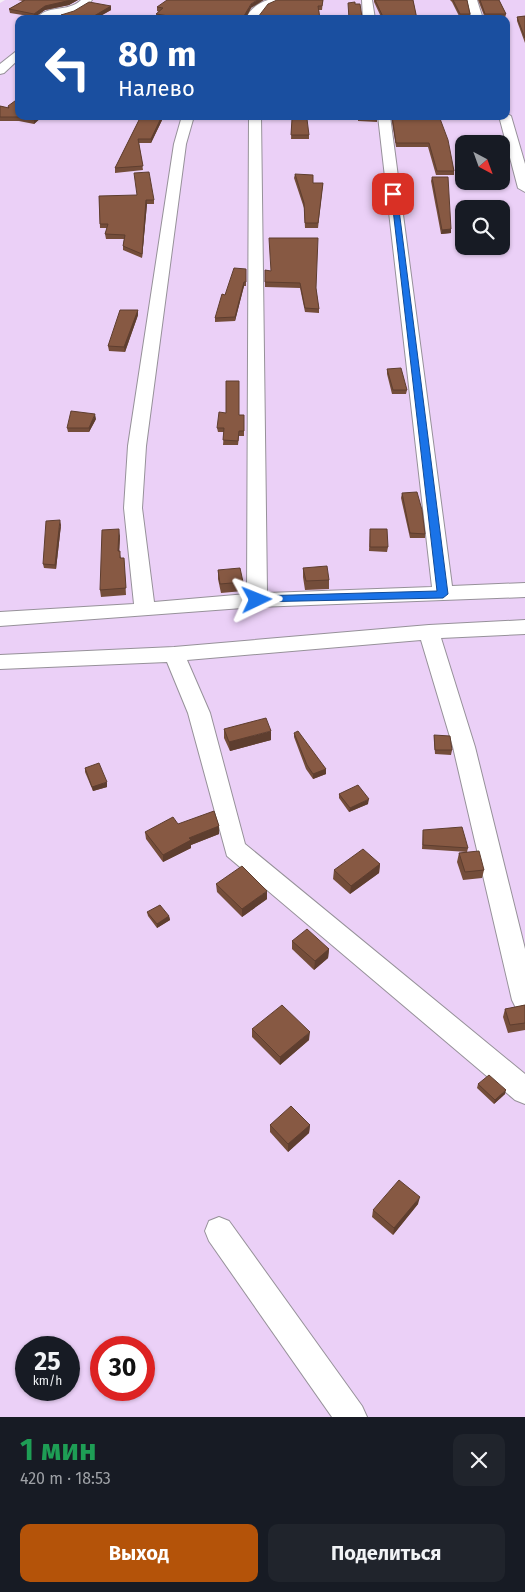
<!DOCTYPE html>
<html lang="ru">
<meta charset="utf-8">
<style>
body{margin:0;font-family:"Fira Sans",sans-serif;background:#20242c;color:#f1f3f6;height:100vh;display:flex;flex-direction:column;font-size:19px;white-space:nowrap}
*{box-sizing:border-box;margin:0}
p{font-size:16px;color:#9ea1a6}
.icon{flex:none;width:28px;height:28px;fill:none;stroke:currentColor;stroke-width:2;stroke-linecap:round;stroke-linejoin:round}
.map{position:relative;height:1417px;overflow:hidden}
.details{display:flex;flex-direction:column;background:#171b24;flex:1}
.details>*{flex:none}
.top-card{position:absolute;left:15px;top:15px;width:495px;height:105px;border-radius:10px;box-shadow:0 1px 4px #0004;background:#1a4fa0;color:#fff;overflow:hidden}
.needle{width:32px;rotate:139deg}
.tools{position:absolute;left:455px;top:135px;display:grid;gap:10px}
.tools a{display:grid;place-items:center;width:55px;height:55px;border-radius:10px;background:#171b24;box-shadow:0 1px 4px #0004;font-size:25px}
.speed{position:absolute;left:15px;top:1336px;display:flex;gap:10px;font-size:25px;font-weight:700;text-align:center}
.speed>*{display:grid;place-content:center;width:65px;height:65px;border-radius:50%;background:#171b24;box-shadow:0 1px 4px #0004;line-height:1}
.speed small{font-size:12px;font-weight:400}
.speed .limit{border:8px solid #d22;background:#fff;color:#111}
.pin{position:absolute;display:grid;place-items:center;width:42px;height:42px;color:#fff;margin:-21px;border-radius:10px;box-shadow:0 2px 8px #0006}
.me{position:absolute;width:55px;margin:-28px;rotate:88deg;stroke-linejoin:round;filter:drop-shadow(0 0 4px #0008)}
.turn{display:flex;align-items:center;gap:18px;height:105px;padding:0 20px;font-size:22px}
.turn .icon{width:65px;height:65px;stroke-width:2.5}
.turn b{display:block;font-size:35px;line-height:42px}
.round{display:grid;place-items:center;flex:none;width:52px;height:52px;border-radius:10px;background:#20242c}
.head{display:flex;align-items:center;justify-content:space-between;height:85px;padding:0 20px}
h1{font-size:30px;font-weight:700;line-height:38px;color:#1e9e55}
.cta{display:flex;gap:10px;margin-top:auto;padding:10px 20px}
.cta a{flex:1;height:58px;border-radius:10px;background:#b45309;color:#fff;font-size:20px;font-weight:700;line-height:58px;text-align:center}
.cta a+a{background:#20242c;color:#f1f3f6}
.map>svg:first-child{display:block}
.green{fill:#ebd0f7;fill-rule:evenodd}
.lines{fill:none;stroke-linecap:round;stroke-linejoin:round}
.minor-casing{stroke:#969199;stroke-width:2}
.minor{fill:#fff;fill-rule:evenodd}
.wall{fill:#744d3a}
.shaded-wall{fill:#5e3e2f}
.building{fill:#875943;stroke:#5e3e2f}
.route{fill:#1a73e8;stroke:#114b97}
</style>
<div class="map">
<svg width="525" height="1417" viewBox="0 0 525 1417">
<rect width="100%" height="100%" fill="#f5eff7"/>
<!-- green -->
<path class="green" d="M5 0H525V1417H0V3ZM19 19H506V116H19ZM464 144H501V181H464ZM464 209H501V246H464ZM26 1348H69V1390H26ZM101 1348H144V1390H101Z"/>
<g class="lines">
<!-- minor casing -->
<g class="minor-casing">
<g id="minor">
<path d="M81 0H92C80 16 54 19 36 19 47 4 68 13 81 0Z"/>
<path d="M268 0H284L267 7 258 19H246C249 9 259 3 268 0Z"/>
<polygon points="362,0 372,0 375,19 363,19"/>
<polygon points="467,0 477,0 483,19 472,19"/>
<polygon points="19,49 19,59 4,73 0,74 0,64"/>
<polygon points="506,113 511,116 525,164 525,192 518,188 499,116 506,116"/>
<polygon points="182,116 194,116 186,144 146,446 142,508 154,602 247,594 249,116 261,116 267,593 432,587 378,116 390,116 452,586 525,583 525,597 257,607 0,626 0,612 134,604 124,508 128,446 174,144"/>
<polygon points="525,620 525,634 441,638 475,747 525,949 525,1011 516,1008 512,1000 453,747 421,640 187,660 210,713 245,844 525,1074 525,1104 515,1100 227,856 188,713 167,662 0,669 0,655 174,647 429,625"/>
<polygon points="219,1217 229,1221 362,1406 367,1417 332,1417 209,1241 205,1231 209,1221"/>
</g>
</g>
<!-- minor -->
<use href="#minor" class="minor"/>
</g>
<!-- wall -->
<g class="wall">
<polygon points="18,0 78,0 69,5 45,10 35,17 10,13 9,9 23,1"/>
<polygon points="323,0 322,10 319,10 320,19 157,18 156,14 159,12 157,11 157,7 251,8 247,16 258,17"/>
<polygon points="374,0 413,0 417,19 382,19 374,2"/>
<polygon points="450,0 467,0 470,14 470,18 460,18 452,2"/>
<polygon points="478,0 499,0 506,14 505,18 485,18"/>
<polygon points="111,6 111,10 95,19 61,19 61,15"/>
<polygon points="525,16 525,43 517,21 517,17"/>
<polygon points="0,106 8,108 8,106 19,116 43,116 34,124 19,121 0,121"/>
<polygon points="141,116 164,116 151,143 139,143 143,170 115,173 115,168"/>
<polygon points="358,116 377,116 377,122 358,121"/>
<polygon points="391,116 439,116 454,171 454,175 436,175 428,147 396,147"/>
<polygon points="292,119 309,135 309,139 291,139"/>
<polygon points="295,174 313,183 323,183 318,228 305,228 304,208 294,178"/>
<polygon points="432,177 451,229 451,233 441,234 431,181"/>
<polygon points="99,196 154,200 154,204 147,204 142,258 123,250 123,246 124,239 106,239 105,234 107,228 100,228"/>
<polygon points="246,269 246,286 244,286 235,321 215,322 215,318 225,295"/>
<polygon points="265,270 316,288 319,309 319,313 305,312 300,288 265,287"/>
<polygon points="138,310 138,315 125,352 109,351 108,346"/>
<polygon points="387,369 407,390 406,394 392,394 387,374"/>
<polygon points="239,415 244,419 244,436 239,436 238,445 223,445 224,432 218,432 217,428"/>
<polygon points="96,419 89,432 68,432 67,428"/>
<polygon points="402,493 425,534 425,538 410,538 401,498"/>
<polygon points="61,525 56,569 44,568 43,564"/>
<polygon points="370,529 388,547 387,552 369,551"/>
<polygon points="120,536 119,551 121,558 124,558 126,595 101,597 100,590"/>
<polygon points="303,568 329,580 329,589 305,590 303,577"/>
<polygon points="218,570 243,582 243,591 221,593 218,579"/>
<polygon points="224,729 271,740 230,751 224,738"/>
<polygon points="294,733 326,769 326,774 313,779 306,769 294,737"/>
<polygon points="434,735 452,750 451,755 435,754 434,740"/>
<polygon points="85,768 107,787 93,791 85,772"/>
<polygon points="339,794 368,804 349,812 339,798"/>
<polygon points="219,826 219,834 191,845 191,848 163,862 146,839 145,832"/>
<polygon points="423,830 468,848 467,852 484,870 482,878 463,880 457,862 459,853 467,852 422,849"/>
<polygon points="380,864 379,873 350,894 333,879 334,870"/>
<polygon points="216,884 267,899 242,917 217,892"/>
<polygon points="147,912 169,916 170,920 157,928 148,916"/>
<polygon points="292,941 329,949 328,958 314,970 292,949"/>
<polygon points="525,1005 525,1030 508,1033 503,1017 505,1009"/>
<polygon points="252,1029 309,1040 280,1065 252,1037"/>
<polygon points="478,1084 505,1094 494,1104 477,1088"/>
<polygon points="270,1125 310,1125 309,1133 288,1152 270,1132"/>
<polygon points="418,1204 393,1235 372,1217 373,1210"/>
</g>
<!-- shaded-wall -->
<g class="shaded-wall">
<polygon points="71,0 78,0 69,5 45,10 35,17 34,14 45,6"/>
<polygon points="257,0 264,0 251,8 245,19 244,16 251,4"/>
<polygon points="111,6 111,10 95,19 89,19"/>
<polygon points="38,116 43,116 34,124 34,120"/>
<polygon points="162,116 164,116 151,143 151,139"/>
<polygon points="146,200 147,204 142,258 142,254"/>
<polygon points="451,229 451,233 441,234 442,230"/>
<polygon points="244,282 244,286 235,321 235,317"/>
<polygon points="138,310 138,315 125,352 124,347"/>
<polygon points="95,414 96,419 89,432 89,428"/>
<polygon points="60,520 61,525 56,569 55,565"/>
<polygon points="119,529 120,536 119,557 118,551"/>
<polygon points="271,731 271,740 230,751 229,742"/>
<polygon points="326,769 326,774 313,779 313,774"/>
<polygon points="107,782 107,787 93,791 92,787"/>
<polygon points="369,799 368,804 349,812 350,808"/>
<polygon points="219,826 219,834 191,845 191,848 163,862 163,855 189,838"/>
<polygon points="380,864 379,873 350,894 351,886"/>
<polygon points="267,891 267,899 242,917 242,909"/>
<polygon points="169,916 170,920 157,928 157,924"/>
<polygon points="329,949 328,958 314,970 315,961"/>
<polygon points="310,1032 309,1040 280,1065 280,1057"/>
<polygon points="506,1090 505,1094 494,1104 495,1100"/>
<polygon points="310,1125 309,1133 288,1152 288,1144"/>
<polygon points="420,1197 418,1204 393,1235 394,1228"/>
</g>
<!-- building -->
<g class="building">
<polygon points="25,0 71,0 45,6 34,14 9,9"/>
<polygon points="167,0 257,0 251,4 244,16 258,17 268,4 277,0 323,0 322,6 318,6 320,19 299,19 299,18 299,19 180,19 181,18 156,14 163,8 157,7"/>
<polygon points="375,0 413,0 417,19 384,19"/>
<polygon points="453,0 467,0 470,14 460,14"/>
<polygon points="480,0 499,0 506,14 485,14"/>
<polygon points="89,2 111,6 89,19 77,19 61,15 74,11"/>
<polygon points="355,2 355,4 360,4 362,17 375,17 378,19 349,19 348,3"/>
<polygon points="525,16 525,38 517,17"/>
<polygon points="19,98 19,116 38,116 34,120 18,117 0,117 0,106 9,108 8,106"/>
<polygon points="141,116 162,116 151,139 138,139 143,166 115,168"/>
<polygon points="358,116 377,116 377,118 358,117"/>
<polygon points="392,116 439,116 448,140 454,171 437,171 429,143 396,143"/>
<polygon points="292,119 307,119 309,135 291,135"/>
<polygon points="149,172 154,200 146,200 142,254 123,246 125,235 105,234 108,224 100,224 99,196 137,195 134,173"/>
<polygon points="295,174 313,175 313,183 323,183 318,223 305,223 304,203"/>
<polygon points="432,177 448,177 451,229 442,230"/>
<polygon points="269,238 318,238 316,288 319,309 305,308 300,283 265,282 265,270 271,271"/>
<polygon points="234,268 246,269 246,282 244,282 235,317 215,318 222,294 225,295"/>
<polygon points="120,310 138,310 124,347 108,346"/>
<polygon points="401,368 407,390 393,390 387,369"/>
<polygon points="226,381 239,381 239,415 244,415 244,431 239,431 238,441 223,440 224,428 217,428 219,412 226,413"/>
<polygon points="71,411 95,414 89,428 67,428"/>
<polygon points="417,492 422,510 425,534 410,533 402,493"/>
<polygon points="60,520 55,565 43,564 46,521"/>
<polygon points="119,529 118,551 120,551 120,558 124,558 126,588 100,590 102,530"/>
<polygon points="370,529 387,529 388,547 370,547"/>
<polygon points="327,566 329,580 306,581 303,568"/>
<polygon points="240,568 243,582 220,584 218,570"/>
<polygon points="266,718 271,731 229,742 224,729"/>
<polygon points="298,731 326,769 313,774 307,765 294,733"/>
<polygon points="434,735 450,736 452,750 435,750"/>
<polygon points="99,763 107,782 92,787 85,768"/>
<polygon points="358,785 369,799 350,808 339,794"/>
<polygon points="214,811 219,826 189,838 191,840 163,855 145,832 173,817 178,824"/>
<polygon points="462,827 468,848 423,845 423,830"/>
<polygon points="363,849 380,864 351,886 334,870"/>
<polygon points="479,851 484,870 465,872 459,853"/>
<polygon points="242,866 267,891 242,909 216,884"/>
<polygon points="160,905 169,916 157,924 147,912"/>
<polygon points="307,929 329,949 315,961 292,941"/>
<polygon points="282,1005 310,1032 280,1057 252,1029"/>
<polygon points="525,1005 525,1023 510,1025 505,1009"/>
<polygon points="489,1075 506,1090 495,1100 478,1084"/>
<polygon points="291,1106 310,1125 288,1144 270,1125"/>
<polygon points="399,1180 420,1197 394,1228 373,1210"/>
</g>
<!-- route -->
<polygon class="route" points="391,192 397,194 448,594 443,598 254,602 252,600 257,596 437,591"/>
</svg>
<div class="tools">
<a><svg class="needle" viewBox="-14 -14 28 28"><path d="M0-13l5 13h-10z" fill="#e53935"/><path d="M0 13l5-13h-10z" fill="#9ea1a6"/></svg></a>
<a><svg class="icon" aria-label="search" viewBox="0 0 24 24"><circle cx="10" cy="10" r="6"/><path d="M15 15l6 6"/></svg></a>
</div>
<div class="speed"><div>25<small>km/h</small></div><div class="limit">30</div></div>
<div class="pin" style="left:393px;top:194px;background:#d93025"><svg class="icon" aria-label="arrive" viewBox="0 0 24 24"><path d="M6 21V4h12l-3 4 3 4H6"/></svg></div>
<svg class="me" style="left:257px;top:600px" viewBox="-20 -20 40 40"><path d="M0-17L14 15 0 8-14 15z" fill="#1a73e8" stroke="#fff" stroke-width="4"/></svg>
<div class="top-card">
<div class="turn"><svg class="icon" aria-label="left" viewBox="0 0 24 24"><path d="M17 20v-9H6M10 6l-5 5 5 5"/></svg><div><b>80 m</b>Налево</div></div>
</div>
</div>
<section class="details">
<div class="head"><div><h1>1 мин</h1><p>420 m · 18:53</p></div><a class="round"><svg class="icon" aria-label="close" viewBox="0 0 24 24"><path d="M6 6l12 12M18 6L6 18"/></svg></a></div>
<div class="cta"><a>Выход</a><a>Поделиться</a></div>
</section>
